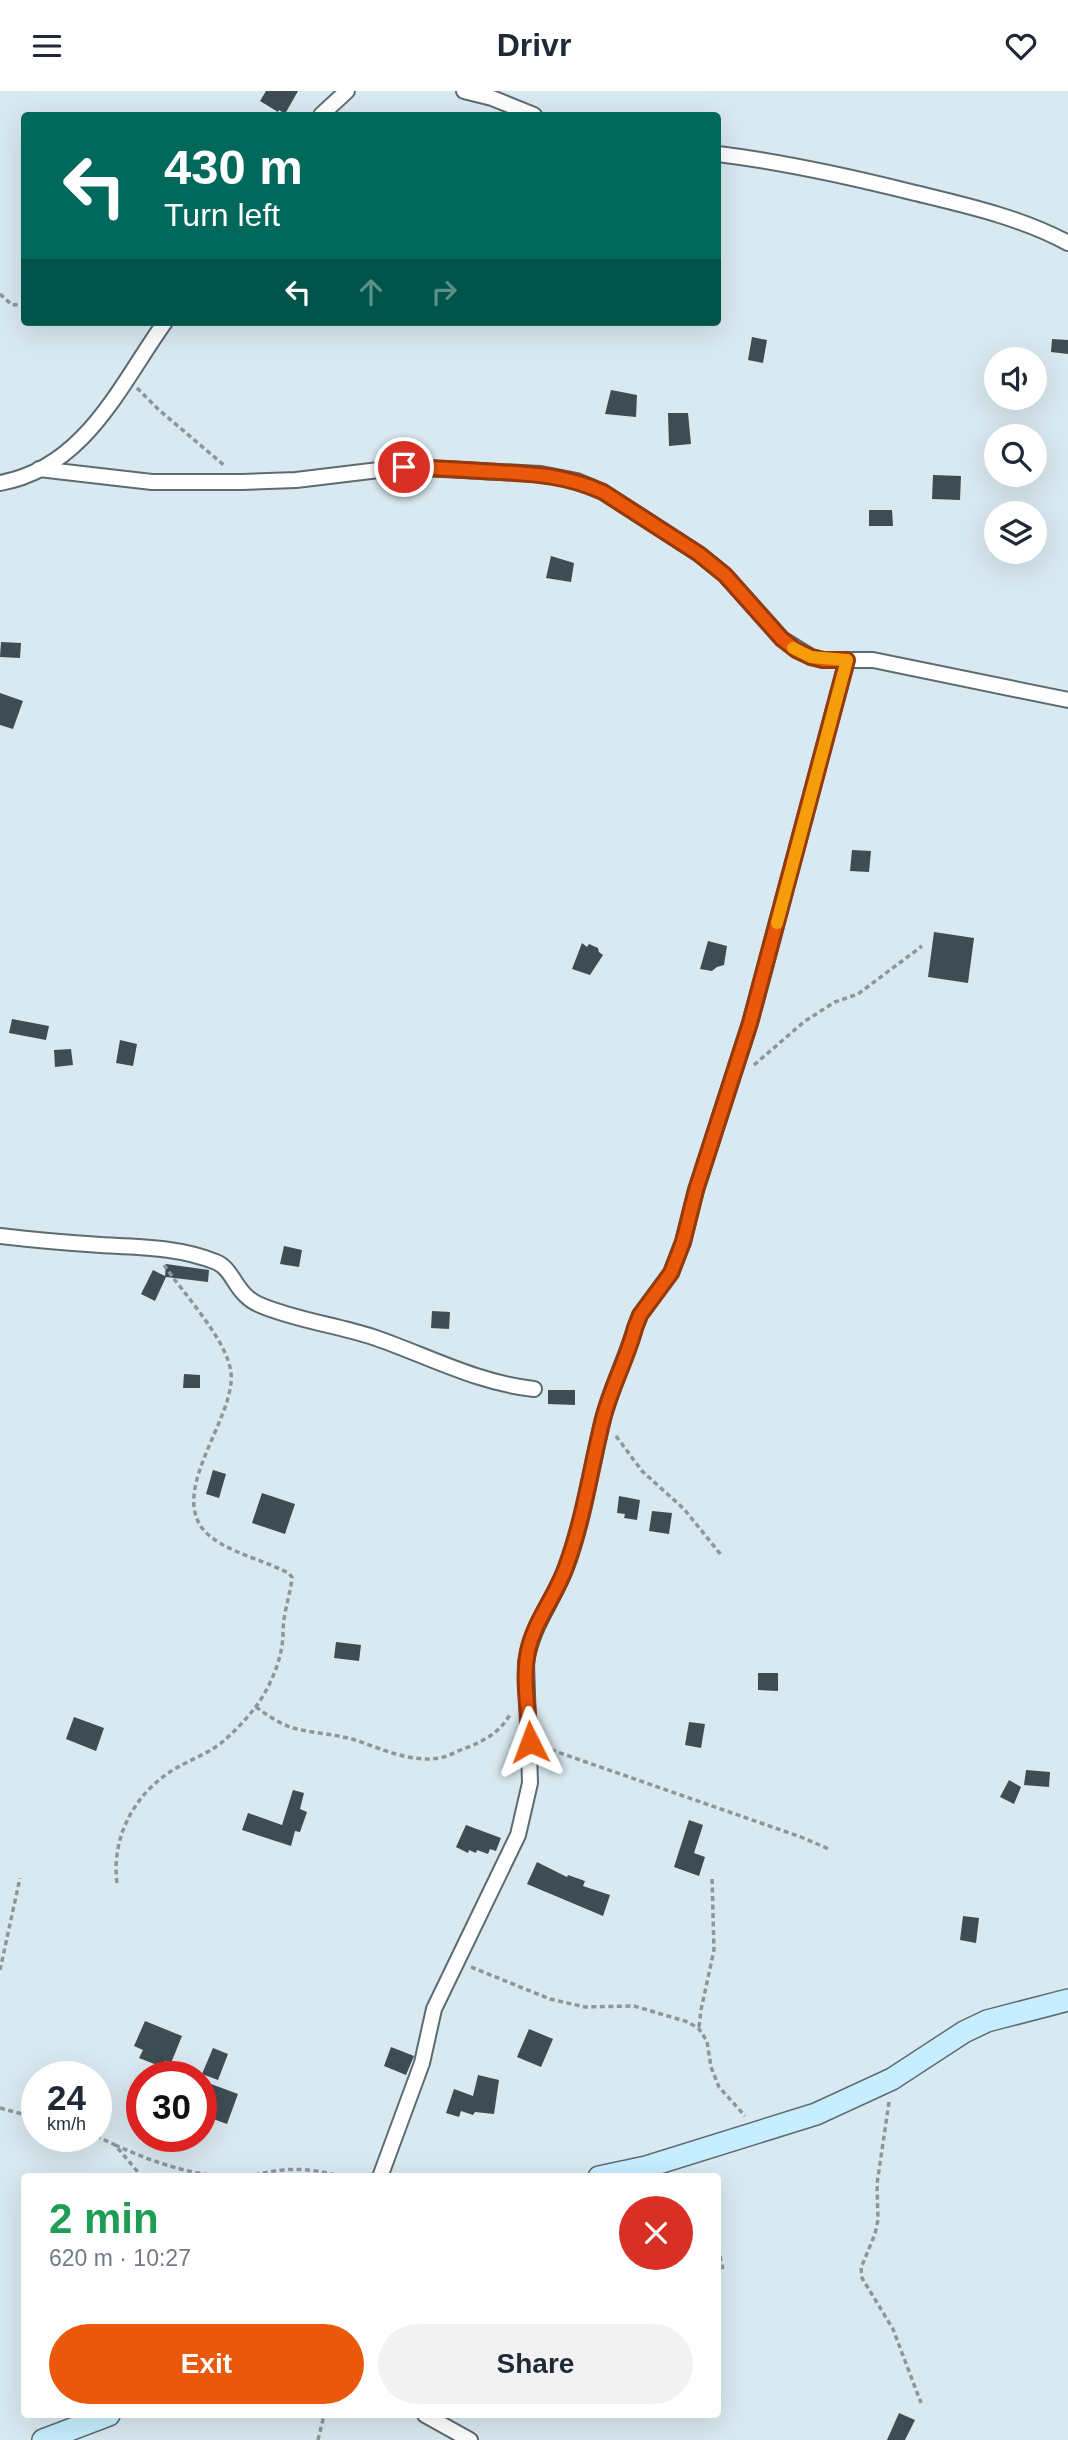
<!DOCTYPE html>
<meta charset="utf-8">
<style>
body{margin:0;font-family:Helvetica,sans-serif;background:#f2f2f3;color:#1f2937;height:100vh;display:flex;flex-direction:column;font-size:26px;white-space:nowrap}
*{box-sizing:border-box;margin:0}
p{font-size:23px;color:#747a83}
.icon{flex:none;width:38px;height:38px;fill:none;stroke:currentColor;stroke-width:2;stroke-linecap:round;stroke-linejoin:round}
.map{position:relative;flex:1;overflow:hidden}
.side{position:absolute;left:21px;top:2082px;width:700px;height:245px;display:flex;flex-direction:column;background:#fff;border-radius:7px;box-shadow:0 7px 28px #0002}
.side>*{flex:none}
.hud{position:absolute;left:21px;top:21px;width:700px;height:214px;border-radius:7px;box-shadow:0 7px 28px #0002;background:#00695c;color:#fff;overflow:hidden}
.controls{position:absolute;left:984px;top:256px;display:grid;gap:14px}
.controls a{display:grid;place-items:center;width:63px;height:63px;border-radius:50%;background:#fff;box-shadow:0 7px 28px #0002;font-size:35px}
.speed{position:absolute;left:21px;top:1970px;display:flex;gap:14px;font-size:35px;font-weight:700;text-align:center}
.speed>*{display:grid;place-content:center;width:91px;height:91px;border-radius:50%;background:#fff;box-shadow:0 7px 28px #0002;line-height:1}
.speed small{font-size:18px;font-weight:400}
.speed .limit{border:10px solid #d22;background:#fff;color:#111}
.pin{position:absolute;display:grid;place-items:center;width:60px;height:60px;color:#fff;margin:-30px;border:4px solid #fff;border-radius:50%;box-shadow:0 2px 7px #0007}
.me{position:absolute;width:77px;margin:-38px;rotate:357deg;stroke-linejoin:round;filter:drop-shadow(0 0 5px #0008)}
.turn{display:flex;align-items:center;gap:24px;height:147px;padding:0 28px;font-size:32px}
.turn .icon{width:91px;height:91px;stroke-width:2.5}
.turn b{display:block;font-size:49px;line-height:60px}
.lanes{display:flex;align-items:center;height:66px;padding:0 28px;background:#0003;justify-content:center;gap:35px;direction:ltr}
.lanes .off{opacity:.35}
.round{display:grid;place-items:center;flex:none;width:74px;height:74px;border-radius:37px;background:#f2f2f3}
.overview{display:flex;align-items:center;justify-content:space-between;height:119px;padding:0 28px}
h1{font-size:42px;font-weight:800;line-height:52px;color:#1e9e55}
.action{display:flex;gap:14px;margin-top:auto;padding:14px 28px}
.action a{flex:1;height:80px;border-radius:42px;background:#ea580c;color:#fff;font-size:28px;font-weight:800;line-height:80px;text-align:center}
.action a+a{background:#f2f2f3;color:#1f2937}
header{display:flex;justify-content:space-between;align-items:center;height:91px;padding:0 28px;background:#fff;font-size:32px;font-weight:800}
.map>svg:first-child{display:block}
.building{fill:#3f4c53}
.lines{fill:none;stroke-linecap:round;stroke-linejoin:round}
.minor-casing{stroke:#5d6b72;stroke-width:18}
.secondary-casing{stroke:#5d6b72;stroke-width:24}
.path{stroke:#8b979d;stroke-width:3.5;stroke-dasharray:5 3.5;stroke-linecap:butt}
.minor{stroke:#fff;stroke-width:14}
.secondary{stroke:#c6eefe;stroke-width:21}
.route-casing{stroke:#983908;stroke-width:18}
.route{stroke:#ea580c;stroke-width:12}
.slow{stroke:#f59e0b;stroke-width:12}
</style>
<header><svg class="icon" aria-label="menu" viewBox="0 0 24 24"><path d="M4 6h16M4 12h16M4 18h16"/></svg>Drivr<svg class="icon" aria-label="heart" viewBox="0 0 24 24"><path d="M12 20l-8-8c-3-5 5-10 8-4 3-6 11-1 8 4z"/></svg></header>
<div class="map">
<svg width="1068" height="2349" viewBox="0 0 1068 2349">
<rect width="100%" height="100%" fill="#d9e9f1"/>
<!-- building -->
<g class="building">
<polygon points="266,0 298,0 285,23 279,19 278,21 260,10"/>
<polygon points="752,246 767,249 763,272 748,269"/>
<polygon points="1052,248 1068,249 1068,263 1051,261"/>
<polygon points="611,299 637,304 636,326 605,323"/>
<polygon points="668,322 688,322 691,353 669,355"/>
<polygon points="933,384 961,385 960,409 932,408"/>
<polygon points="869,419 892,419 893,435 869,435"/>
<polygon points="551,465 574,472 571,491 546,487"/>
<polygon points="1,551 21,552 20,567 0,566"/>
<polygon points="0,602 23,610 13,638 0,634"/>
<polygon points="852,759 871,760 869,781 850,780"/>
<polygon points="934,841 974,847 968,892 928,886"/>
<polygon points="708,850 727,855 724,874 717,876 712,880 700,878"/>
<polygon points="582,852 587,856 589,853 598,857 599,861 603,864 590,884 572,878"/>
<polygon points="12,928 49,935 46,949 9,942"/>
<polygon points="120,949 137,953 133,975 116,972"/>
<polygon points="71,958 73,974 55,976 54,959"/>
<polygon points="284,1155 302,1159 299,1176 280,1173"/>
<polygon points="166,1173 209,1179 208,1191 166,1186 155,1210 141,1203 153,1179 165,1185"/>
<polygon points="432,1220 450,1221 449,1238 431,1237"/>
<polygon points="184,1283 200,1284 200,1297 183,1297"/>
<polygon points="548,1299 575,1299 575,1314 548,1313"/>
<polygon points="213,1379 226,1383 219,1407 206,1403"/>
<polygon points="262,1402 295,1413 285,1443 252,1432"/>
<polygon points="619,1405 640,1409 637,1429 624,1427 625,1423 617,1422"/>
<polygon points="652,1420 672,1422 669,1443 649,1440"/>
<polygon points="336,1551 361,1554 359,1570 334,1567"/>
<polygon points="758,1582 778,1582 778,1600 758,1599"/>
<polygon points="74,1626 104,1637 96,1660 66,1648"/>
<polygon points="689,1631 705,1633 701,1657 685,1654"/>
<polygon points="1026,1679 1050,1681 1049,1696 1024,1694"/>
<polygon points="1009,1689 1021,1696 1014,1713 1000,1706"/>
<polygon points="293,1699 304,1702 300,1718 307,1721 300,1741 295,1740 291,1755 242,1739 248,1722 282,1734"/>
<polygon points="689,1729 703,1734 694,1762 705,1766 699,1785 674,1776"/>
<polygon points="466,1734 501,1747 496,1760 490,1758 488,1763 477,1759 476,1762 469,1759 468,1762 456,1756"/>
<polygon points="537,1771 567,1786 568,1784 585,1790 583,1795 610,1804 603,1825 527,1793"/>
<polygon points="963,1825 979,1827 976,1852 960,1849"/>
<polygon points="145,1930 182,1945 171,1972 165,1970 162,1976 139,1967 143,1959 134,1955"/>
<polygon points="529,1938 553,1948 541,1976 517,1966"/>
<polygon points="391,1956 414,1965 406,1984 384,1975"/>
<polygon points="213,1957 228,1963 218,1989 202,1983"/>
<polygon points="478,1984 499,1989 494,2023 475,2021 473,2024 461,2020 459,2026 446,2022 454,1998 473,2005"/>
<polygon points="211,1993 238,2003 227,2033 208,2026 213,2012 205,2009"/>
<polygon points="899,2322 915,2329 905,2349 887,2349"/>
</g>
<g class="lines">
<!-- minor casing -->
<g class="minor-casing">
<g id="minor">
<polyline points="464,0 492,7 534,24"/>
<polyline points="321,24 347,0"/>
<path d="M718 63C783 71 847 85 911 101 964 114 1020 126 1068 152"/>
<polyline points="39,378 152,391 242,391 296,389 404,376 541,383 577,390 603,401 699,463 725,484 782,548 811,566 823,569 873,569 1068,609"/>
<path d="M0 392C85 377 120 294 165 231"/>
<path d="M0 1145C34 1149 67 1152 101 1154 139 1156 179 1156 216 1171 234 1178 235 1204 260 1214 295 1229 336 1234 373 1246 426 1264 477 1292 534 1298"/>
<path d="M380 2086 422 1972 434 1918 518 1744 530 1692 526 1572C532 1533 554 1510 567 1474 584 1427 591 1377 603 1328 611 1297 626 1268 635 1237L640 1224 671 1182 683 1151 696 1099 750 932 847 569"/>
<polyline points="425,2324 470,2349"/>
</g>
</g>
<!-- secondary casing -->
<g class="secondary-casing">
<g id="secondary">
<polyline points="599,2086 646,2076 816,2023 892,1988 964,1941 987,1930 1068,1909"/>
<polyline points="43,2349 109,2324"/>
</g>
</g>
<!-- path -->
<g class="path">
<polyline points="0,203 12,214 24,213"/>
<polyline points="137,297 159,319 225,375"/>
<polyline points="754,974 805,930 835,911 858,903 922,855"/>
<polyline points="616,1345 642,1380 684,1418 722,1465"/>
<path d="M256 1616C267 1624 280 1633 293 1637 312 1642 333 1643 352 1648 380 1657 409 1672 440 1667 449 1665 457 1660 466 1657 486 1649 500 1641 511 1622"/>
<polyline points="543,1656 801,1746 831,1759"/>
<path d="M117 1792C111 1747 134 1703 173 1679 191 1668 213 1661 228 1646 237 1638 246 1628 254 1618 266 1603 277 1580 281 1560 284 1548 282 1535 285 1523 287 1510 291 1499 292 1486L288 1482C264 1469 233 1463 211 1446 161 1407 236 1329 231 1282 228 1250 183 1202 164 1174"/>
<polyline points="471,1876 550,1908 585,1916 634,1915 688,1931 699,1938 707,1950 711,1976 719,1996 745,2025"/>
<polyline points="0,1879 20,1787"/>
<polyline points="699,1936 701,1919 714,1859 712,1786"/>
<polyline points="889,2011 877,2093 878,2129 875,2143 861,2177 862,2187 893,2238 921,2312"/>
<polyline points="0,2017 37,2027"/>
<polyline points="96,2045 115,2054 142,2086"/>
<path d="M115 2054C155 2072 200 2088 245 2085 258 2084 270 2080 283 2079 303 2077 322 2080 342 2086"/>
<polyline points="718,2157 723,2178"/>
<polyline points="318,2349 324,2324"/>
</g>
<!-- minor -->
<use href="#minor" class="minor"/>
<!-- secondary -->
<use href="#secondary" class="secondary"/>
</g>
<g class="lines">
<!-- route casing -->
<g class="route-casing">
<path id="route" d="M404 376C430 377 455 378 481 380 527 383 560 382 603 401L699 463 725 484 782 548 796 559 811 566 823 569H847L750 932 696 1099 683 1151 671 1182 640 1224 635 1237C627 1268 611 1296 603 1328 591 1376 584 1426 567 1473 557 1504 535 1528 528 1560 522 1589 529 1622 530 1651"/>
</g>
<!-- route -->
<use href="#route" class="route"/>
<!-- slow -->
<polyline class="slow" points="777,832 847,569 811,566 793,557"/>
</g>
</svg>
<div class="controls">
<a><svg class="icon" aria-label="sound" viewBox="0 0 24 24"><path d="M4 9h4l5-4v14l-5-4H4zM17 9q2 3 0 6"/></svg></a>
<a><svg class="icon" aria-label="search" viewBox="0 0 24 24"><circle cx="10" cy="10" r="6"/><path d="M15 15l6 6"/></svg></a>
<a><svg class="icon" aria-label="layers" viewBox="0 0 24 24"><path d="M12 4l9 5-9 5-9-5zM3 14l9 5 9-5"/></svg></a>
</div>
<div class="speed"><div>24<small>km/h</small></div><div class="limit">30</div></div>
<div class="pin" style="left:404px;top:376px;background:#d93025"><svg class="icon" aria-label="arrive" viewBox="0 0 24 24"><path d="M6 21V4h12l-3 4 3 4H6"/></svg></div>
<svg class="me" style="left:530px;top:1651px" viewBox="-20 -20 40 40"><path d="M0-17L14 15 0 8-14 15z" fill="#ea580c" stroke="#fff" stroke-width="4"/></svg>
<div class="hud">
<div class="turn"><svg class="icon" aria-label="left" viewBox="0 0 24 24"><path d="M17 20v-9H6M10 6l-5 5 5 5"/></svg><div><b>430 m</b>Turn left</div></div>
<div class="lanes"><svg class="icon" aria-label="left" viewBox="0 0 24 24"><path d="M17 20v-9H6M10 6l-5 5 5 5"/></svg><svg class="icon off" aria-label="ahead" viewBox="0 0 24 24"><path d="M12 20V5M6 11l6-6 6 6"/></svg><svg class="icon off" aria-label="right" viewBox="0 0 24 24"><path d="M7 20v-9h11M14 6l5 5-5 5"/></svg></div>
</div>
<section class="side">
<div class="overview"><div><h1>2 min</h1><p>620 m · 10:27</p></div><a class="round" style="background:#d93025;color:#fff"><svg class="icon" aria-label="close" viewBox="0 0 24 24"><path d="M6 6l12 12M18 6L6 18"/></svg></a></div>
<div class="action"><a>Exit</a><a>Share</a></div>
</section>
</div>
